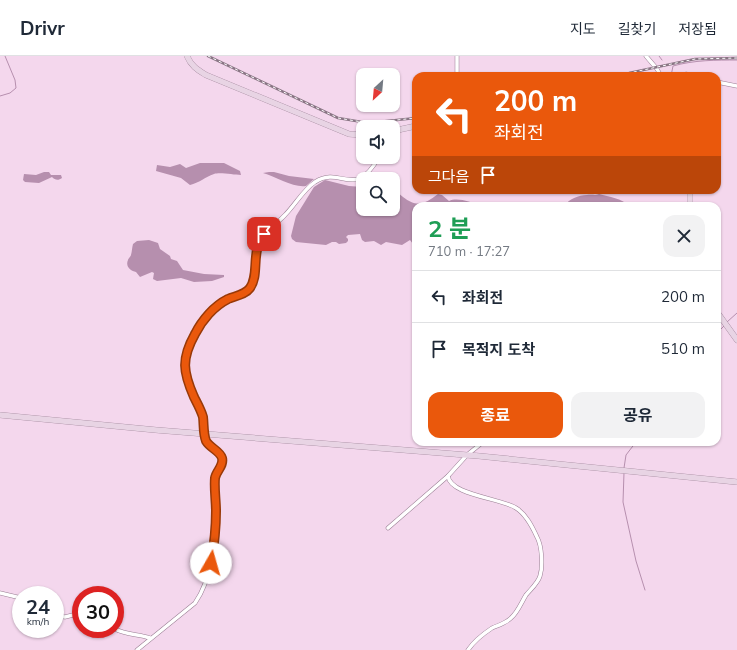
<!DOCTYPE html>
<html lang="ko">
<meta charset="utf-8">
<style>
body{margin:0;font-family:Mulish,"Noto Sans KR",sans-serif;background:#f2f2f3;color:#1f2937;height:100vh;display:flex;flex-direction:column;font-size:15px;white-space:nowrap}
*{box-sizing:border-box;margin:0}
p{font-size:13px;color:#747a83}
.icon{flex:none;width:22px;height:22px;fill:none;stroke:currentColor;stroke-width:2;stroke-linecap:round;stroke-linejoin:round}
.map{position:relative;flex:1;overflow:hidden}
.side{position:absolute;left:412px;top:146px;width:309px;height:244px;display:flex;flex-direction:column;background:#fff;border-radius:12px;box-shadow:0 1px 3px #0004}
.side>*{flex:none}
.guide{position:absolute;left:412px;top:16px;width:309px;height:122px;border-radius:12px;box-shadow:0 1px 3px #0004;background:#ea580c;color:#fff;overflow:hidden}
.needle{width:26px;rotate:206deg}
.controls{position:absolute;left:356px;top:12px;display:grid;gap:8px}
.controls a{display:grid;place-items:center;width:44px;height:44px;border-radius:8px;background:#fff;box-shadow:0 1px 3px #0004;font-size:20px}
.speed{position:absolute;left:12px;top:530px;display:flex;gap:8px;font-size:20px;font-weight:700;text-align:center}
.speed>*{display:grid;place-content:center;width:52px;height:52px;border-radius:50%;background:#fff;box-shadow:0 1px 3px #0004;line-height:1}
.speed small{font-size:10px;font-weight:400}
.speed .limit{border:6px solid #d22;background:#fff;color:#111}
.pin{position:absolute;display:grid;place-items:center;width:34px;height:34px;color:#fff;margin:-17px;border-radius:8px;box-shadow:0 2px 6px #0006}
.me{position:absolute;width:44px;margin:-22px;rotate:7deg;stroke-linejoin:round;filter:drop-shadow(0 0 3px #0008)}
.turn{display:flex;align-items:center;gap:14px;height:84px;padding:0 16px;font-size:18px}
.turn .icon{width:52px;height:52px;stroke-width:2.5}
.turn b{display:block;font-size:28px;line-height:34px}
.then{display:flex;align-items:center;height:38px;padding:0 16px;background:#0003;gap:8px;font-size:15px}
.round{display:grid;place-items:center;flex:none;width:42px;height:42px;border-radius:12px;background:#f2f2f3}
.summary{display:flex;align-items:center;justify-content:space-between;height:68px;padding:0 16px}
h1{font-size:24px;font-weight:700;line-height:30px;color:#1e9e55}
.action{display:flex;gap:8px;margin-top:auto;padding:8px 16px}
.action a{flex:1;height:46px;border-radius:12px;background:#ea580c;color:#fff;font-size:16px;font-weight:700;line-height:46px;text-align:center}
.action a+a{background:#f2f2f3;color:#1f2937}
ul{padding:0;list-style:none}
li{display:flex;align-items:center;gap:12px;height:52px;padding:0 16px;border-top:1px solid #e0e1e3}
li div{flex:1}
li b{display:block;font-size:15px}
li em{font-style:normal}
header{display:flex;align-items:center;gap:24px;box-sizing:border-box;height:56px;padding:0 20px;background:#fff;border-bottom:1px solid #e0e1e3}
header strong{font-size:19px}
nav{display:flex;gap:22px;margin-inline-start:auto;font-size:14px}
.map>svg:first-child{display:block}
.water{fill:#b68fae}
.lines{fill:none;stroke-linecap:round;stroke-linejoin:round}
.stream{stroke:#b68fae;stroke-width:1}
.minor-casing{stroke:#997e93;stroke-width:4.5}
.secondary-casing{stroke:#997e93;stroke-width:6}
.minor{stroke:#fff;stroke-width:3.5}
.secondary{stroke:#e8d4e4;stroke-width:5.5}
.rail-casing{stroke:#897584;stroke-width:2.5}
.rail{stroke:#fff;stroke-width:1;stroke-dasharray:3;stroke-linecap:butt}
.route-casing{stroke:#983908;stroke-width:10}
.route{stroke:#ea580c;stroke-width:7}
</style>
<header>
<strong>Drivr</strong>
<nav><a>지도</a><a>길찾기</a><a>저장됨</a></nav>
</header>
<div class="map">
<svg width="737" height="594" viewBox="0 0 737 594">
<rect width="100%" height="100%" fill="#f4d7ed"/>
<!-- water -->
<g class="water">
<path d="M200 107H224L240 115 241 119C234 119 220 116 214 118 205 121 199 127 190 129L181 122 156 115 157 109 170 111 180 108 186 112Z"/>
<path d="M44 116H49L51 119H61L62 122C58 125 55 124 52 121L39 127 25 126 23 124 24 118 36 119Z"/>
<path d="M269 116H274L289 120 314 123 306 130C294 132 276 121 263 117Z"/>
<path d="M325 124 349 130 363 131V153H393V133C396 136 400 138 403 141 417 152 425 148 438 138L442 139 449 145C457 141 472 146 479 150H416V192L410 184 402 189 386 186 381 189 374 185 365 186 362 184 360 178 348 179 346 181 348 183V185L346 187 339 188 336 186H332L326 189 296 186 292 183 291 180 296 160 314 131Z"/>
<path d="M599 138C609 141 622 142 629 150H565C568 143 579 139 587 139 592 138 595 140 599 138Z"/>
<path d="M149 184 158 187 160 193 170 200 171 203 177 205 183 214 204 218 224 219V221L212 225 194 226 181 222 157 225 153 223 154 217 152 216 140 221 136 216C131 215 125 211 128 204 128 203 131 200 131 199 132 195 132 192 133 188L137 185Z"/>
</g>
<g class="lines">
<!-- stream -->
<g class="stream">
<polyline points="659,0 662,4"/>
<path d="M671 20 673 10C694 4 716 4 737 4"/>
<polyline points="0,40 10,37 16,32 15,24 5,0"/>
<polyline points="727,266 737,257"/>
<polyline points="717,277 724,270"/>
<polyline points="624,412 626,399 636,386"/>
<polyline points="624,417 623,446 636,505 645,534"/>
</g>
<!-- minor casing -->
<g class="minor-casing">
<g id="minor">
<polyline points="457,0 457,20"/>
<polyline points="646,0 657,13 661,20"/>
<polyline points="682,20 686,18 695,20"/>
<polyline points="717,26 737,30"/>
<path d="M448 420C450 439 500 442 516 452 526 458 532 470 537 481 542 490 543 510 540 520 538 527 531 533 526 539 521 547 518 556 511 562 506 567 499 569 492 572 483 578 474 585 468 594"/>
<polyline points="388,472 448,420 467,399 483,386"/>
<polyline points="0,537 21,542"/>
<polyline points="55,560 65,561 81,557"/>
<path d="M115 573C126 579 139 578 150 582"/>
<path d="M137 594 195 547C212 523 215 485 216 457 216 446 213 430 215 420 217 415 223 410 222 404 221 396 211 393 207 386 203 378 205 368 202 359 196 337 180 321 187 296 192 278 206 255 224 246 231 242 241 240 248 234 260 224 252 201 258 188 263 175 276 169 285 159 295 149 303 134 315 126 342 109 354 145 379 101"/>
</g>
</g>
<!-- secondary casing -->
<g class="secondary-casing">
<g id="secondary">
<path d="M187 0C191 10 198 14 206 19L349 78 363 79"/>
<polyline points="393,75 416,70"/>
<polyline points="690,150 690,134"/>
<polyline points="717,256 737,284"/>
<polyline points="0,359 156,374 479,400 737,426"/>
</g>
</g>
<!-- minor -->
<use href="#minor" class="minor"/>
<!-- secondary -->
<use href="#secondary" class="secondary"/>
<!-- rail casing -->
<g class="rail-casing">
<g id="rail">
<polyline points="208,0 338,62 368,67 416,62"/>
<polyline points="610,20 629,17 695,3 737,2"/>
</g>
</g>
<!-- rail -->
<use href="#rail" class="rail"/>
</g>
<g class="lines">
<!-- route casing -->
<g class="route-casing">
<path id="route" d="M211 507C214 490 216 472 216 455 216 444 214 433 215 422 216 415 224 410 222 402 220 395 210 392 206 385 203 377 204 369 203 361 201 354 197 347 194 341 183 316 181 303 195 278 202 264 214 250 228 243 235 240 245 239 250 232 260 218 250 197 264 178"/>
</g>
<!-- route -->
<use href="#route" class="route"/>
</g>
</svg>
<div class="controls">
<a><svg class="needle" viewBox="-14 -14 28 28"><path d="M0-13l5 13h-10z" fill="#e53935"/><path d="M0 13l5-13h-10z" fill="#747a83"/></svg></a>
<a><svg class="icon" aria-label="sound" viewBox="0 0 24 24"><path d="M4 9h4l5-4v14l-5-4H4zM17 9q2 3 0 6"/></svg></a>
<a><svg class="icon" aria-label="search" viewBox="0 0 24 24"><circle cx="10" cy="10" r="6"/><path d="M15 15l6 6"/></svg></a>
</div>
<div class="speed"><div>24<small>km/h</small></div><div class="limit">30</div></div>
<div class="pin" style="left:264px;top:178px;background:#d93025"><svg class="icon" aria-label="arrive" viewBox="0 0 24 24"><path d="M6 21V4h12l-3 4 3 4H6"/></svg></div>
<svg class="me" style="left:211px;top:507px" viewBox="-20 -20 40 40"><circle r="19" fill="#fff"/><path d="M0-13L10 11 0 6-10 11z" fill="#ea580c"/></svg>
<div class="guide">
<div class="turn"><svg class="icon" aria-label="left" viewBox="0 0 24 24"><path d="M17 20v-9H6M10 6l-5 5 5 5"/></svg><div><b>200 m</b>좌회전</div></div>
<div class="then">그다음<svg class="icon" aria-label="arrive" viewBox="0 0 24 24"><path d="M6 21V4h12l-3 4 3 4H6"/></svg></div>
</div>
<section class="side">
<div class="summary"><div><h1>2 분</h1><p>710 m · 17:27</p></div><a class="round"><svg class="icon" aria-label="close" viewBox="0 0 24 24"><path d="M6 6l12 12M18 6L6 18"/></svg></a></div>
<ul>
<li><svg class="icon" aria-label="left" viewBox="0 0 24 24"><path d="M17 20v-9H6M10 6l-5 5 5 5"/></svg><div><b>좌회전</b></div><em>200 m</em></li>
<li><svg class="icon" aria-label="arrive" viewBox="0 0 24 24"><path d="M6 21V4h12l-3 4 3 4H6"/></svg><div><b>목적지 도착</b></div><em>510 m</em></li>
</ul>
<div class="action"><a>종료</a><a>공유</a></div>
</section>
</div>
